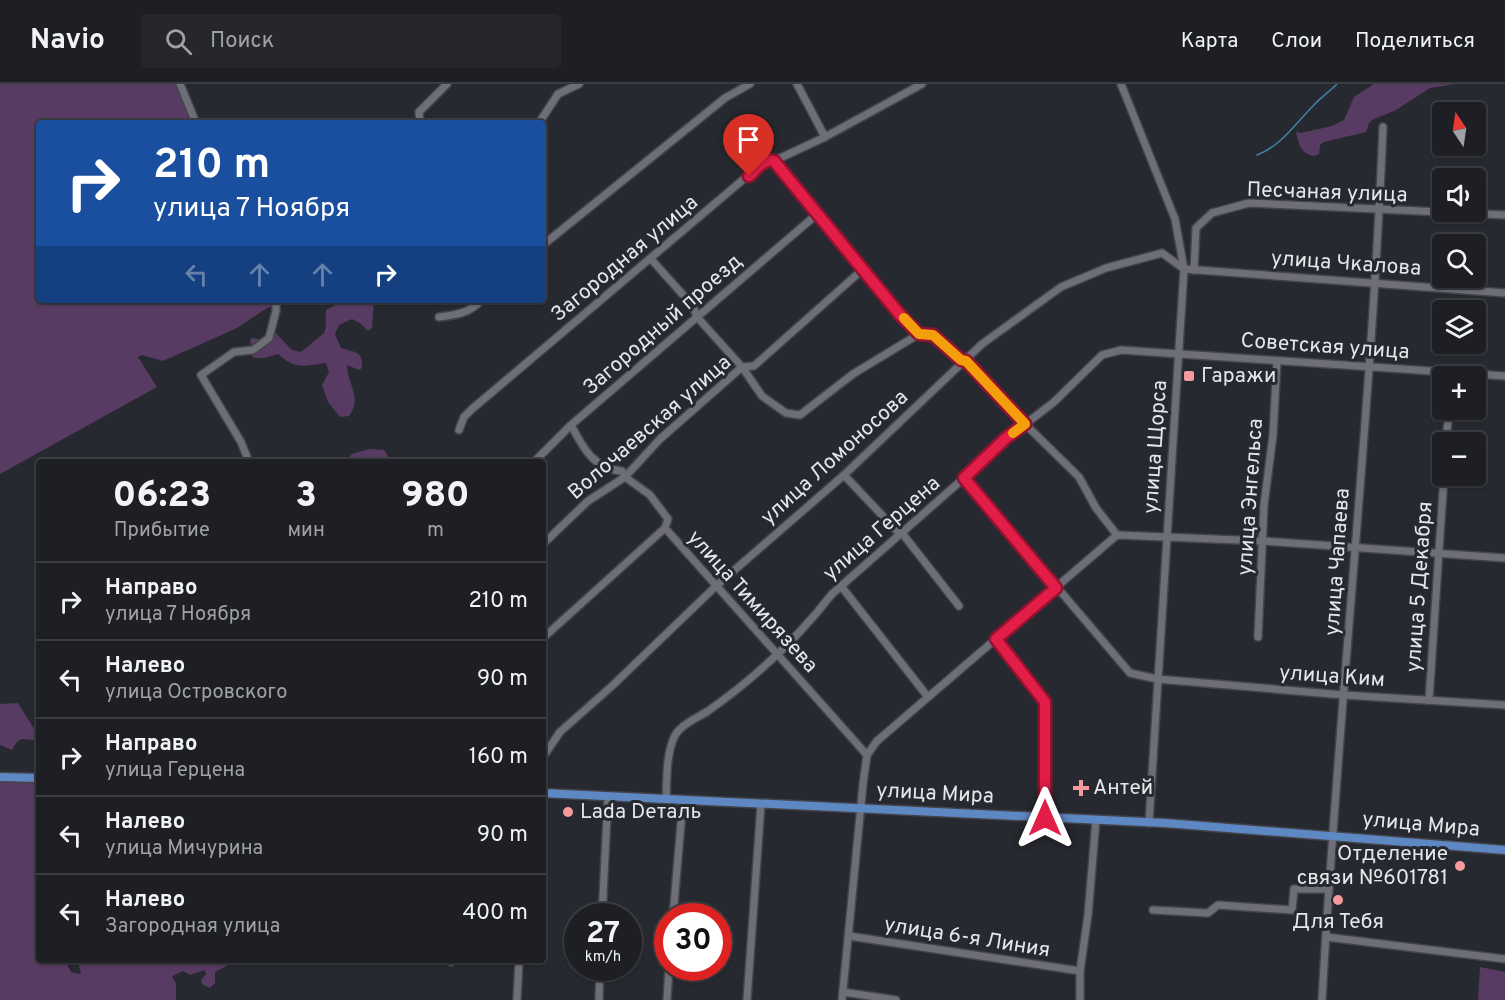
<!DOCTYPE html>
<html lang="ru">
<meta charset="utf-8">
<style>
body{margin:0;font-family:Overpass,sans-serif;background:#25272c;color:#f1f3f6;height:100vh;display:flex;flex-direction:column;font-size:22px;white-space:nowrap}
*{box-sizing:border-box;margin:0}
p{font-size:20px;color:#a0a2a6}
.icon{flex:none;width:33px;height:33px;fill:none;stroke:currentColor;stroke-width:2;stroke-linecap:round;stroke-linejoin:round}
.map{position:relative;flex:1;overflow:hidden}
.drawer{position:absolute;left:36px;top:375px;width:510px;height:504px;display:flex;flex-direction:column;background:#1d1f24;border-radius:6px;box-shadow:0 2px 4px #0004,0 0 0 2px #3b3d41}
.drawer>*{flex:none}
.hud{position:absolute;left:36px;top:36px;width:510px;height:183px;border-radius:6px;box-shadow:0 2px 4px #0004,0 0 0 2px #3b3d41;background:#1a4fa0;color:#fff;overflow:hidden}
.needle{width:39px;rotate:347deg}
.fabs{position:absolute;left:1432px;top:18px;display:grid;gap:12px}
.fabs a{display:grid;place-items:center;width:54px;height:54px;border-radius:6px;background:#1d1f24;box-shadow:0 2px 4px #0004,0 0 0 2px #3b3d41;font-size:30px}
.speed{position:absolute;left:564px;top:819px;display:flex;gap:12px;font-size:30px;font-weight:700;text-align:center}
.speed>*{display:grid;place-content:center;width:78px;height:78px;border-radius:50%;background:#1d1f24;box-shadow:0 2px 4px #0004,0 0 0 2px #3b3d41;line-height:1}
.speed small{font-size:15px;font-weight:400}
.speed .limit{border:9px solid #d22;background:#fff;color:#111}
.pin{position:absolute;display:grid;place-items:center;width:51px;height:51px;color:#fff;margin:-62px -26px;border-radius:50% 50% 50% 0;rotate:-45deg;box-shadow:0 0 6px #0007}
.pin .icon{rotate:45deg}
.me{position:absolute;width:66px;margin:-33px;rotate:0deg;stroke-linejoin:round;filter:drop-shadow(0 0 4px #0008)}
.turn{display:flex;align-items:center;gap:21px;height:126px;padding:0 18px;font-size:27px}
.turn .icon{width:78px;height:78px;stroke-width:2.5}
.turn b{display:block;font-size:42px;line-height:51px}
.lanes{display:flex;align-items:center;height:57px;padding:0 18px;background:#0003;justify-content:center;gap:30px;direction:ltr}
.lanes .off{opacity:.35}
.eta{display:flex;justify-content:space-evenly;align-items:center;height:102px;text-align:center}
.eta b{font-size:36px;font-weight:800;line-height:42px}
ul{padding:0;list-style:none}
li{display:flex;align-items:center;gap:18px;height:78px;padding:0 18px;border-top:2px solid #3b3d41}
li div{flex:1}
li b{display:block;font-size:22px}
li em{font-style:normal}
header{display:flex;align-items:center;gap:36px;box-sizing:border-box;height:84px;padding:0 30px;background:#1d1f24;border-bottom:2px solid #3b3d41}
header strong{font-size:28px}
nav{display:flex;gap:33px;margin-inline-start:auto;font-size:21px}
.search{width:420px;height:54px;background:#25272c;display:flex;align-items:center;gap:15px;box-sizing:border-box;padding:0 21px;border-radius:6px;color:#a0a2a6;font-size:22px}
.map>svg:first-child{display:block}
.green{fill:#583b62}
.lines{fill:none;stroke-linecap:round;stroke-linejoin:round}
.stream{stroke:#4281a4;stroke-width:1.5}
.minor-casing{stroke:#43444b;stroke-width:10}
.major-casing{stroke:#43444b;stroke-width:11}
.minor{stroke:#6d6e77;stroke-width:7}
.major{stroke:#5e88c3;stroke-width:8}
.route-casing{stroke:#92132f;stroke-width:15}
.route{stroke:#e11d48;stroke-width:10}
.slow{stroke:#f59e0b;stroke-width:10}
.poi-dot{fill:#f59b9d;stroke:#272930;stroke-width:2}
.labels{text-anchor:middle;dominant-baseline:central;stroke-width:6;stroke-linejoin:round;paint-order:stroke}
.street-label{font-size:21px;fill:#e5e7eb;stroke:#272930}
.poi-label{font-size:21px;fill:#e5e7eb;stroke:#272930;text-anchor:start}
</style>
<header>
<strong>Navio</strong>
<div class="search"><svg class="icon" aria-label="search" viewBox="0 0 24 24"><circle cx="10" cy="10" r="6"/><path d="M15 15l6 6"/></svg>Поиск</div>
<nav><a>Карта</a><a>Слои</a><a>Поделиться</a></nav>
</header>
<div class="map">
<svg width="1505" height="916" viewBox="0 0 1505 916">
<rect width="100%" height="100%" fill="#272930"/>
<!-- green -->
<g class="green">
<polygon points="0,0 175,0 192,39 39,39 39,216 283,216 264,226 237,244 163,277 142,271 138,273 157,303 0,390"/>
<path d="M1374 0H1455L1430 4 1396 26 1372 36 1369 39 1366 48 1324 58 1320 61 1319 70 1314 72C1301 70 1298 59 1296 48L1301 49 1332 42 1344 36 1354 13Z"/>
<path d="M345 216H374L372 244 368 247 360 239 352 235 339 241 335 250 341 264C355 269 363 266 362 284L359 286 347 281C347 301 363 312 349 332L340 333 328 318 322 301 329 288 326 279C303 282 296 286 278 270L264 274H254L251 271 253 266 250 258 251 254 261 255 272 245 292 266 301 268 324 249C327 243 325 234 326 226Z"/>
<polygon points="369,365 384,366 392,378 344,378 352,370"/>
<polygon points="18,619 36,648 38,655 33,656 21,655 16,659 12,666 0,661 0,620"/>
<polygon points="0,698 39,698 39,876 65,876 71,888 79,890 81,888 77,876 229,876 230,880 215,888 215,899 210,904 202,900 201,896 206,890 205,886 190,891 183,887 172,892 176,900 176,916 0,916"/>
<polygon points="1480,883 1505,888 1505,916 1478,916"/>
</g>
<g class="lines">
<!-- stream -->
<path class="stream" d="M1257 71C1281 62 1295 40 1313 22 1320 14 1329 8 1337 0"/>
<!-- minor casing -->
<g class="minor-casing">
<g id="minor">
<polyline points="180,0 196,39"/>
<polyline points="797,0 825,53"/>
<polyline points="1121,0 1175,135 1184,185 1149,739"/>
<polyline points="420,39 419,28 447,0"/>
<polyline points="539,39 558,10 579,0"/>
<polyline points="774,77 901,232 919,250 933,251 961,276 966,277 1025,340 1079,393 1096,424 1117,451"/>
<polyline points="543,161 725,14 750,0"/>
<polyline points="651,175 693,222 697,233 742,283 762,312 786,329 800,331 853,290 919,250"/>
<polyline points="1194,186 1196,144 1212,129 1249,119 1505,131"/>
<path d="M439 233C455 231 471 229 481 216"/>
<path d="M571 341C583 364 594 385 622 387L625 393 650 411 668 435 665 444 867 671"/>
<polyline points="459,346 464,333 472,325 764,78 770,76 774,77 825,53 922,0"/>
<polyline points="1446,358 1449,326"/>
<polyline points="249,378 241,358 201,291 234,268 253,266 269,254 276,227 276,216"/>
<polyline points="534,378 571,341 816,131"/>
<polyline points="844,391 896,446 902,449 959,522"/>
<polyline points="964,394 1130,589 1157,595 1344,611 1505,621"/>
<polyline points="543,460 588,417 625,393 660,355 742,283 754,282 862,186"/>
<polyline points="841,502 928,613"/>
<polyline points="1258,553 1264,421 1273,351 1277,277"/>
<polyline points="543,554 665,444"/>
<polyline points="996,555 1045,618 1045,734"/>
<polyline points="1429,616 1444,392"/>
<polyline points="543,673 560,648 612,602 715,503 844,391 982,260 1061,203 1106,184 1162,169 1184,185 1505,209"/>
<path d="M666 715C667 696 666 674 673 656 678 641 696 635 708 627 755 594 797 555 832 510L964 394 1006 355 1054 318 1102 271 1121 266 1505 292"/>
<polyline points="1153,826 1208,829 1218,821 1292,826 1294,805 1328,805"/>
<polyline points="602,832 608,713"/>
<polyline points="673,832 683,716"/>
<polyline points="849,852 1080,887"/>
<polyline points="1326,853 1505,875"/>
<polyline points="451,878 451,876"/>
<polyline points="843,908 896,916"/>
<polyline points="517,916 519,876"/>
<polyline points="599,916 600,884"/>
<polyline points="667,916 669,884"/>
<polyline points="747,916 761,720"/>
<polyline points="842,916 863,700 867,671 877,657 1117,451 1263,457 1505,474"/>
<polyline points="1080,916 1080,887 1088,831 1096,736"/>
<path d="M1322 916C1338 625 1371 334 1383 43"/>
</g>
</g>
<!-- major casing -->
<g class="major-casing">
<g id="major">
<polyline points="0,693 39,694"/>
<polyline points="543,709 1165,739 1505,766"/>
</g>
</g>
<!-- minor -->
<use href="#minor" class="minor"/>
<!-- major -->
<use href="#major" class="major"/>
</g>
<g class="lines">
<!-- route casing -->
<g class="route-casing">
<path id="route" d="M749 92C756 86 763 74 774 77L901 232 919 250 933 251 961 276 966 277 1025 340 1006 354 964 394 1056 504 996 555 1045 618V734"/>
</g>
<!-- route -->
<use href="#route" class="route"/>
<!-- slow -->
<polyline class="slow" points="904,234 919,250 933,251 961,276 966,277 1025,340 1013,349"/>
</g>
<!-- markers -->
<g class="poi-dot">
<rect x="1183" y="286" width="12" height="12" rx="3"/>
<path d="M1078 695h6v6h6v6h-6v6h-6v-6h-6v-6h6z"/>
<circle cx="568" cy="728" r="6"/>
<circle cx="1460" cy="782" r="6"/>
<circle cx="1338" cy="816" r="6"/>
</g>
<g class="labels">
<!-- street labels -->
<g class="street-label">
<text transform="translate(1327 109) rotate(2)">Песчаная улица</text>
<text transform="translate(625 175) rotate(-40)">Загородная улица</text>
<text transform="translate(1346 180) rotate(4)">улица Чкалова</text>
<text transform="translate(663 241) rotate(-41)">Загородный проезд</text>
<text transform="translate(1325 263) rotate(4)">Советская улица</text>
<text transform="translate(650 344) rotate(-41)">Волочаевская улица</text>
<text transform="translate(1156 363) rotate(-86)">улица Щорса</text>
<text transform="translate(835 374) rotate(-42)">улица Ломоносова</text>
<text transform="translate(1251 413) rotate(-86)">улица Энгельса</text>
<text transform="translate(882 445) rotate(-41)">улица Герцена</text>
<text transform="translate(1338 478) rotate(-86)">улица Чапаева</text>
<text transform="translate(1420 503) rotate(-86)">улица 5 Декабря</text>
<text transform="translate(752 518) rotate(48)">улица Тимирязева</text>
<text transform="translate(1332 593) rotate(4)">улица Ким</text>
<text transform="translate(935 710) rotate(3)">улица Мира</text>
<text transform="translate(1421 741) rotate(5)">улица Мира</text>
<text transform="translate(967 854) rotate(9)">улица 6-я Линия</text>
</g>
<!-- poi labels -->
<g class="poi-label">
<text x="1201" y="292">Гаражи</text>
<text x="1093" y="704">Антей</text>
<text x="580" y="728">Lada Dеталь</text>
<text x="1448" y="770" text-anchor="end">Отделение<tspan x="1448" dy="24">связи №601781</tspan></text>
<text x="1338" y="838" text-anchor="middle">Для Тебя</text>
</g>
</g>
</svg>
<div class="fabs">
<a><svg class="needle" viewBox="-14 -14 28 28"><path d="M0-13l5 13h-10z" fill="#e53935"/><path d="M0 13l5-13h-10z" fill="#a0a2a6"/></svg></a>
<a><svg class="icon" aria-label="sound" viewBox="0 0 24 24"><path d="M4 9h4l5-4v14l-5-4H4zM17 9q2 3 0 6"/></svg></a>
<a><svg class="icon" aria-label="search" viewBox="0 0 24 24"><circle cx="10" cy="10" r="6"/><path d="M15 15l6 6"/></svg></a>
<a><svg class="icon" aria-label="layers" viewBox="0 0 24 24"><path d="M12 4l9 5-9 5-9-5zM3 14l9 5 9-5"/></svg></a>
<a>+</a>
<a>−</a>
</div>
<div class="speed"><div>27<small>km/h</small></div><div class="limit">30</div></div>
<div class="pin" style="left:749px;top:92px;background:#d93025"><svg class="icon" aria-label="arrive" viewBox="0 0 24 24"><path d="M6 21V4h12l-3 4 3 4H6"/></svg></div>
<svg class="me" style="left:1045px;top:734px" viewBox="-20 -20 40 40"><path d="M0-17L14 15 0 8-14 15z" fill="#e11d48" stroke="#fff" stroke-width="4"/></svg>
<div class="hud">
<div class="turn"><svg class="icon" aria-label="right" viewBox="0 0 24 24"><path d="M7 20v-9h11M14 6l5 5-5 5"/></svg><div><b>210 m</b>улица 7 Ноября</div></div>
<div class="lanes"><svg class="icon off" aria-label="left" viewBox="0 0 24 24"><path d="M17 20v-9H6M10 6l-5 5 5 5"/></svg><svg class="icon off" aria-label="ahead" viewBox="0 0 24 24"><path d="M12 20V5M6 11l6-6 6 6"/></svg><svg class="icon off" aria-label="ahead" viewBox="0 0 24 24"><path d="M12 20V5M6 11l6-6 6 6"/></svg><svg class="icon" aria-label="right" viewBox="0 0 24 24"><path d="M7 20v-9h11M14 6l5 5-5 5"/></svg></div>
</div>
<section class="drawer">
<div class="eta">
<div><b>06:23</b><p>Прибытие</p></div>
<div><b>3</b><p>мин</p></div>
<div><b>980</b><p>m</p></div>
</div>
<ul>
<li><svg class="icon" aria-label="right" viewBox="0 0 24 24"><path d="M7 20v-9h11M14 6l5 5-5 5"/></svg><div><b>Направо</b><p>улица 7 Ноября</p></div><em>210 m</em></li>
<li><svg class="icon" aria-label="left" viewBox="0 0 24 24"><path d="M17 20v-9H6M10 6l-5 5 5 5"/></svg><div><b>Налево</b><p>улица Островского</p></div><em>90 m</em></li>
<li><svg class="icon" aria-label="right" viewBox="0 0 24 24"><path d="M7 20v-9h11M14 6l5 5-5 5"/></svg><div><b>Направо</b><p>улица Герцена</p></div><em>160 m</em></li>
<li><svg class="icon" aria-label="left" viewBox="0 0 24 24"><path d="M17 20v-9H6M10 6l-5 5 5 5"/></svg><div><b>Налево</b><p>улица Мичурина</p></div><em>90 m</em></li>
<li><svg class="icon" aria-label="left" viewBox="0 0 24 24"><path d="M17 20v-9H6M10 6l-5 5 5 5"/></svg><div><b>Налево</b><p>Загородная улица</p></div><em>400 m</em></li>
</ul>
</section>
</div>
